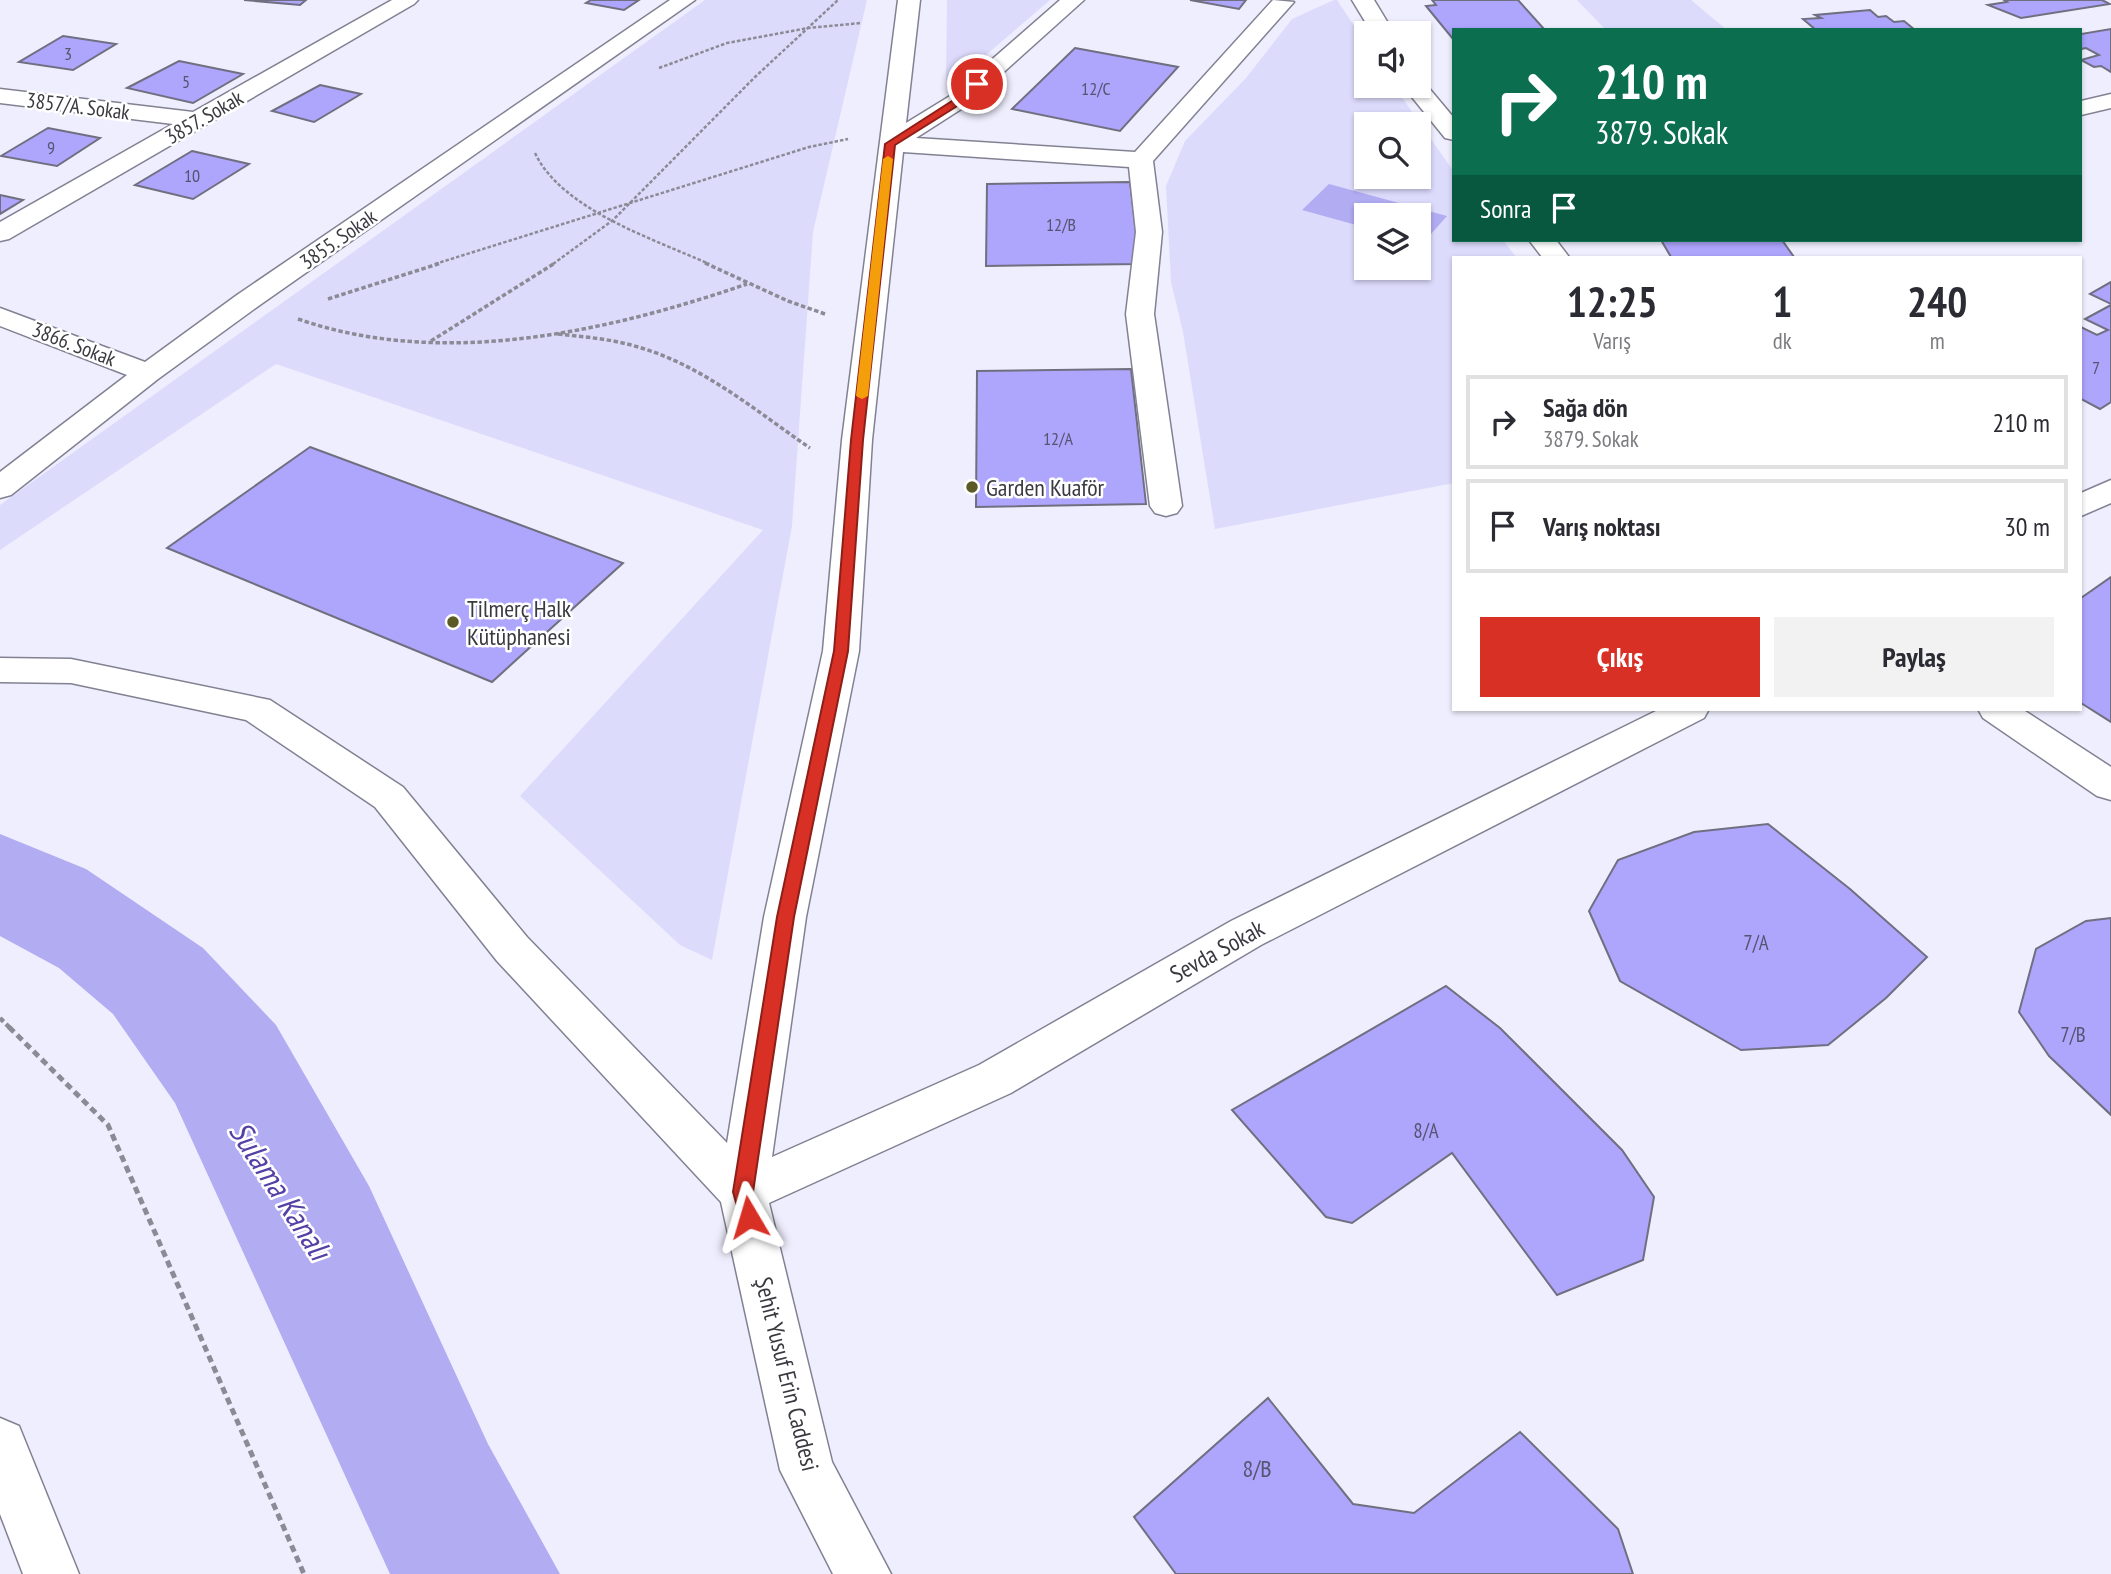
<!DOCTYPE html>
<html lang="tr">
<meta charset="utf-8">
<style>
body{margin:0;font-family:"PT Sans Narrow",sans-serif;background:#f2f2f3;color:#2b2b33;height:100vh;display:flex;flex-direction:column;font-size:26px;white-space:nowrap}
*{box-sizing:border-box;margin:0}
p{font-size:23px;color:#7c7c81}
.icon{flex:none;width:38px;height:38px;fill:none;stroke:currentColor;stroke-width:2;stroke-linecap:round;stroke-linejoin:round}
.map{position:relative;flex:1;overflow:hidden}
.side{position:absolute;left:1452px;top:256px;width:630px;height:455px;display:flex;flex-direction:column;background:#fff;border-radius:0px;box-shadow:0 2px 5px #0004}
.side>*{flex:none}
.top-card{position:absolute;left:1452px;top:28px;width:630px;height:214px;border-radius:0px;box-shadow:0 2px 5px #0004;background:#0b6e4f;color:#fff;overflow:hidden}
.fabs{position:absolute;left:1354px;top:21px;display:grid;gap:14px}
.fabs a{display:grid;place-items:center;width:77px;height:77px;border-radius:0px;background:#fff;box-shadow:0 2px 5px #0004;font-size:35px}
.pin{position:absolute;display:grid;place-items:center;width:60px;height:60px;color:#fff;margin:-30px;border:4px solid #fff;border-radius:50%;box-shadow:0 2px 7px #0007}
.me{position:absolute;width:77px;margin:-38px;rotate:353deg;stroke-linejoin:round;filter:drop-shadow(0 0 5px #0008)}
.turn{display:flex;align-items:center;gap:24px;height:147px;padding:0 28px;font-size:32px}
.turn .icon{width:91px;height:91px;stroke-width:2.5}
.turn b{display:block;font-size:49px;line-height:60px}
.then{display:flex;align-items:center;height:66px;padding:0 28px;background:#0003;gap:14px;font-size:26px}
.eta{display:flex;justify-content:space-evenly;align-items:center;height:119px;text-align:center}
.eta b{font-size:42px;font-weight:700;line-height:49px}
.primary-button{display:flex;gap:14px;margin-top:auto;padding:14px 28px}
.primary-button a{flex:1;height:80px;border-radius:0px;background:#d93025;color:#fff;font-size:28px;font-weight:700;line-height:80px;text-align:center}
.primary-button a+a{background:#f2f2f3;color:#2b2b33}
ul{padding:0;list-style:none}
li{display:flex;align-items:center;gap:21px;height:94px;margin:0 14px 10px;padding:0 14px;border:4px solid #e1e1e2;border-radius:0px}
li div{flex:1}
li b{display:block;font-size:26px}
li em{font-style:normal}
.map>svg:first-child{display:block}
.green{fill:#dddbfc;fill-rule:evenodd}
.water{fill:#b2acf3}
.building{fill:#aea5fd;stroke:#706f80;stroke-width:2}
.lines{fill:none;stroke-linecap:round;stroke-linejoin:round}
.minor-casing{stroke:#828192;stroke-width:3}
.path-far3{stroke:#8b8b96;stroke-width:2.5;stroke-dasharray:3.5 2;stroke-linecap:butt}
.path-far2{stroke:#8b8b96;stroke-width:3.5;stroke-dasharray:4.5 2.5;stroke-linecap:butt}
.path-far1{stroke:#8b8b96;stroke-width:4.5;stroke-dasharray:5 3.5;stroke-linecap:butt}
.path{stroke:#8b8b96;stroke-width:5;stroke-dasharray:7 4.5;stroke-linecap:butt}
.minor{fill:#fff;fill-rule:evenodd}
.route{fill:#d93025;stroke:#8d1f18;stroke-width:2}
.slow{fill:#f59e0b}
.poi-dot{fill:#5b5925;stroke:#fff;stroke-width:2.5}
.labels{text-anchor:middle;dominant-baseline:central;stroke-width:5;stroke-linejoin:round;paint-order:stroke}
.far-number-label{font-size:18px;fill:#56546f}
.far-street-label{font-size:21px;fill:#393940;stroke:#fff}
.number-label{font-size:21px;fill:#56546f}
.poi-label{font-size:24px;fill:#393940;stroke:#fff;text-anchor:start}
.street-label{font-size:24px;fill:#393940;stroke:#fff}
.near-number-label{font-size:24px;fill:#56546f}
.near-water-label{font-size:32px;font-style:italic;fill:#5541a5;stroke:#fff}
</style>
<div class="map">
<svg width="2111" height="1574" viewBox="0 0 2111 1574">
<rect width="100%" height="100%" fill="#efeefe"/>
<!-- green -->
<g class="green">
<polygon points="705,0 867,0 813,232 792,526 712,960 680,945 520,796 763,530 276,364 0,550 0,505"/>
<polygon points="947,0 1050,0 957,80 946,80"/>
<path d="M1334 0H1337L1367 45V86H1394L1454 172V240H1503L1516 257H1454V483L1215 529 1183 332 1171 282 1166 186 1185 141 1246 78 1292 19ZM1367 124H1419V177H1367ZM1367 215H1419V268H1367Z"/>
<polygon points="1577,0 1691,0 1727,30 1606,30"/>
</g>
<!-- water -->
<g class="water">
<polygon points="1329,184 1447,216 1423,243 1419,242 1419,215 1367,215 1367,228 1302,210"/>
<polygon points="0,834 86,869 203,948 276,1025 369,1186 488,1444 560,1574 390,1574 175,1103 113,1014 59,968 0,936"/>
</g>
<!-- building -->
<g class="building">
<polygon points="244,0 306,0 300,5"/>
<polygon points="591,0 639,0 624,10 586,3"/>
<polygon points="1190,0 1246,0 1239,9"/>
<polygon points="1432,0 1518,0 1545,30 1454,30 1453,39 1426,6 1436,5"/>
<polygon points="2004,0 2102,0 2110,4 2021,18 1988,5 2007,2"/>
<polygon points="1870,10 1878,17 1886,16 1894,22 1904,21 1915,30 1816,30 1803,19 1821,18 1815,15"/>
<polygon points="2111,29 2111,72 2101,66 2094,67 2081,60 2099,55 2086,48 2081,49 2081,34"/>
<polygon points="63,36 116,44 73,70 19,62"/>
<polygon points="1075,48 1178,67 1120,131 1012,109"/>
<polygon points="179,61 243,74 193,103 127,88"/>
<polygon points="320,85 361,94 314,122 272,111"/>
<polygon points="48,128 100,138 57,166 1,156"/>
<polygon points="192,151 249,164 193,199 135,185"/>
<polygon points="1130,182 1140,264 986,266 987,184"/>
<polygon points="0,195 23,200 0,214"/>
<polygon points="1661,240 1782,240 1794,257 1671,257"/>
<polygon points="2111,282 2111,304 2090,294"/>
<polygon points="2111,305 2111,402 2100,409 2081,399 2081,327 2097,335 2108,330 2085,319"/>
<polygon points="1131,369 1146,504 976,507 977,371"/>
<polygon points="310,447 623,563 492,682 167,548"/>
<polygon points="2111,577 2111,722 2081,703 2081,598"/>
<polygon points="1768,824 1850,889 1927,957 1886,998 1828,1045 1741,1050 1620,981 1589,911 1618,860 1694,832"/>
<polygon points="2111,918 2111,1115 2049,1056 2019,1012 2036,949 2086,921"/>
<polygon points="1446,986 1500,1028 1622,1150 1654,1197 1643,1260 1557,1295 1452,1153 1352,1223 1326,1217 1232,1110"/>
<polygon points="1268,1398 1353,1504 1414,1513 1520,1432 1618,1529 1633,1574 1176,1574 1134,1517"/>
</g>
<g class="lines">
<!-- minor casing -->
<g class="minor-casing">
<g id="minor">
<polygon points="392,0 418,0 414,4 9,239 0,241 0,222 173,124 0,103 0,89 193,112"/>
<polygon points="670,0 695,0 257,307 158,379 11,495 0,498 0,472 127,375 0,326 0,308 145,362 237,295"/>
<polygon points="898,0 920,0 906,123 950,96 1060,0 1084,0 966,106 916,138 1135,152 1273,0 1294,2 1153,161 1162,232 1154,314 1182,506 1177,513 1166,516 1155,513 1150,506 1126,314 1136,232 1129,167 903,152 872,440 859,651 806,917 772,1157 979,1065 1231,921 1660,709 1709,709 1704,718 1261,945 1011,1093 769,1203 832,1462 891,1574 833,1574 780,1470 721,1202 497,961 375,807 246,720 71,683 0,682 0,658 71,659 270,700 403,787 527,937 727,1143 764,917 823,651 842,440"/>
<polygon points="1352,0 1374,0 1394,33 1372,33"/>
<polygon points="1419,80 1423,81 1454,118 1454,140 1445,138 1403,86 1419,86"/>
<polygon points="2111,94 2111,108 2081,115 2081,101"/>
<polygon points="1529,240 1556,240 1569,257 1542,257"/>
<polygon points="2111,480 2111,503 2081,516 2081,493"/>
<polygon points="1978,709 2022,709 2111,767 2111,800 2097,796 1983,718"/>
<polygon points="0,1418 19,1426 79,1574 23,1574 0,1514"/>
</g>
</g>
<!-- path-far3 -->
<g class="path-far3">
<polyline points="659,68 727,43 808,28 861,23"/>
<path d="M535 153C562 210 654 239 709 264"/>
<polyline points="435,264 809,147 848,139"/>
<polyline points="553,264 613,220 755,77 838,0"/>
</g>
<!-- path-far2 -->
<g class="path-far2">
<polyline points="705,263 788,301 825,314"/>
<polyline points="328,299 441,263"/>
<path d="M298 319C442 369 607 332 747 284"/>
<path d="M558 334C585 337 612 339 638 347 702 365 756 411 810 448"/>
<polyline points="431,341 555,263"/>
</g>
<!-- path-far1 -->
<polyline class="path-far1" points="0,1018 11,1029"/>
<!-- path -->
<polyline class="path" points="9,1027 108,1125 304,1574"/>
<!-- minor -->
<use href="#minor" class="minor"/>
</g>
<!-- route -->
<polygon class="route" points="974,82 982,84 962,103 895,145 863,440 848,651 794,917 753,1192 759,1217 756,1224 749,1227 742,1224 733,1192 777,917 834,651 851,440 885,144 955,99"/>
<!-- slow -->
<polygon class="slow" points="888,156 893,159 868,396 862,399 856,396 883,159"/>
<!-- markers -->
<g class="poi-dot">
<circle cx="972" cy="487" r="7"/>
<circle cx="453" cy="622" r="7"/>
</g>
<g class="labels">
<!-- far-number labels -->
<g class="far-number-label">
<text x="68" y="53">3</text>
<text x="186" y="81">5</text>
<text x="1096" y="88">12/C</text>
<text x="51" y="147">9</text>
<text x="192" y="175">10</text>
<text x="1061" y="224">12/B</text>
<text x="2096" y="367">7</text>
<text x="1058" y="438">12/A</text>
</g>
<!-- far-street labels -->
<g class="far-street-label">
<text transform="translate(78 106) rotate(7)">3857/A. Sokak</text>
<text transform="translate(204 117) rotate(-30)">3857. Sokak</text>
<text transform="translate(338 239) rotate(-35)">3855. Sokak</text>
<text transform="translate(74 344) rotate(21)">3866. Sokak</text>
</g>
<!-- number labels -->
<g class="number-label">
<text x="1756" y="942">7/A</text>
<text x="2073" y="1034">7/B</text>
<text x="1426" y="1130">8/A</text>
</g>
<!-- poi labels -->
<g class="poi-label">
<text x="986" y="487">Garden Kuaför</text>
<text x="467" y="608">Tilmerç Halk<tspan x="467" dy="28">Kütüphanesi</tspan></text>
</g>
<!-- street labels -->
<g class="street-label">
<text transform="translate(1217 951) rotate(-29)">Sevda Sokak</text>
<text transform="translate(787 1374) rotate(76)">Şehit Yusuf Erin Caddesi</text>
</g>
<!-- near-number labels -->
<g class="near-number-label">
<text x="1257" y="1468">8/B</text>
</g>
<!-- near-water labels -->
<g class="near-water-label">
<text transform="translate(281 1190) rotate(57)">Sulama Kanalı</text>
</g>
</g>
</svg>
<div class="fabs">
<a><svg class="icon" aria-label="sound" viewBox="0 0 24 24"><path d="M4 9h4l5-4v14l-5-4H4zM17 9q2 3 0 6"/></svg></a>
<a><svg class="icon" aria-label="search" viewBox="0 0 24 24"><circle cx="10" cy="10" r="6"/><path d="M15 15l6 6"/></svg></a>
<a><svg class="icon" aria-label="layers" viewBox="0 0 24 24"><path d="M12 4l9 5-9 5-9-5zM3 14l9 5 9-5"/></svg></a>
</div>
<div class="pin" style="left:977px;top:84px;background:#d93025"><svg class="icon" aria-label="arrive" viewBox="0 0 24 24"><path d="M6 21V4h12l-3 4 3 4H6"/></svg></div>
<svg class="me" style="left:749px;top:1217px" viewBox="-20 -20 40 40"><path d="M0-17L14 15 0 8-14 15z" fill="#d93025" stroke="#fff" stroke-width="4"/></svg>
<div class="top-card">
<div class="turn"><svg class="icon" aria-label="right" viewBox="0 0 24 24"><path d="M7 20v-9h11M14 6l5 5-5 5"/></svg><div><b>210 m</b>3879. Sokak</div></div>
<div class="then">Sonra<svg class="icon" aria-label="arrive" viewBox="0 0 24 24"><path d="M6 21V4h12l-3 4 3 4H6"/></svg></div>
</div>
<section class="side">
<div class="eta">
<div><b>12:25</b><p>Varış</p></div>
<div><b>1</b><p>dk</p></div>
<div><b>240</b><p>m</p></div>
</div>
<ul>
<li><svg class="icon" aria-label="right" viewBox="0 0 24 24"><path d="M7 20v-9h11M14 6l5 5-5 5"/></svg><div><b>Sağa dön</b><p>3879. Sokak</p></div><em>210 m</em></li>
<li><svg class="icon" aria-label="arrive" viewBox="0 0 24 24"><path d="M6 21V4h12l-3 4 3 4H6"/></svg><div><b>Varış noktası</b></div><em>30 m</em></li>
</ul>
<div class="primary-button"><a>Çıkış</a><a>Paylaş</a></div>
</section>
</div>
